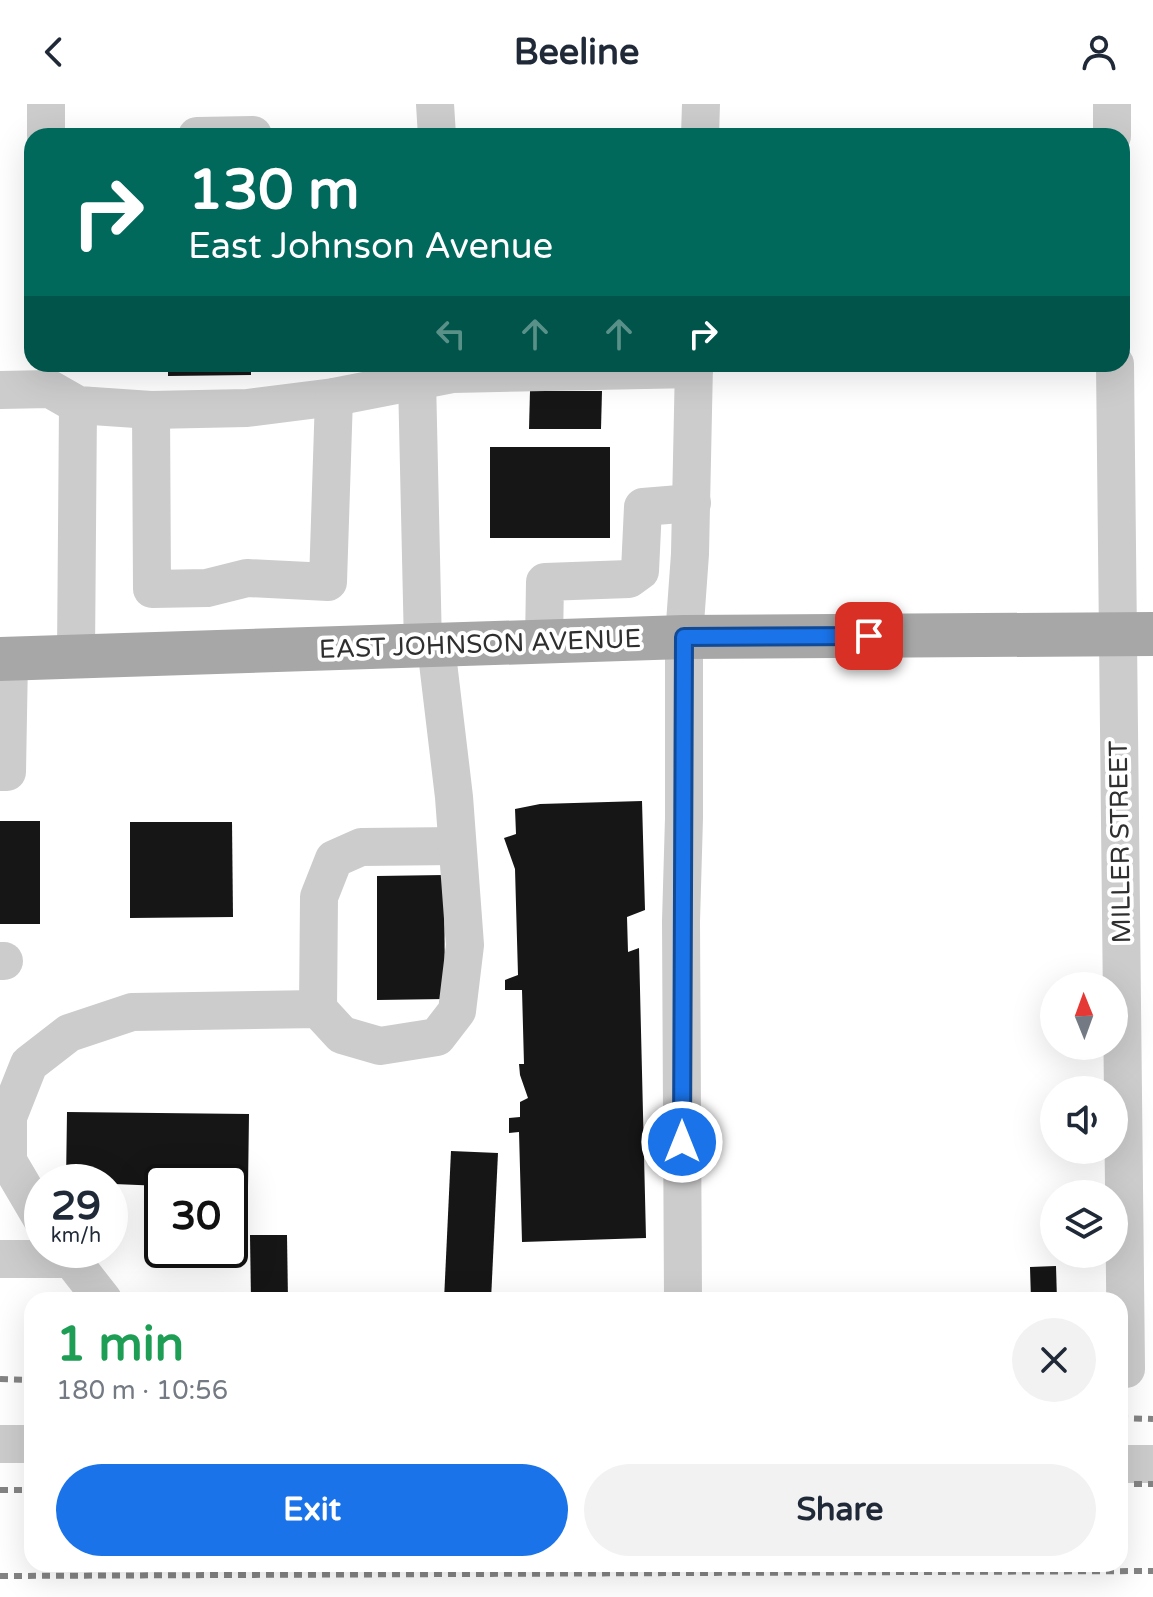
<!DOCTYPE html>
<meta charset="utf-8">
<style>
body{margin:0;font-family:"Varela Round",sans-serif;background:#f2f2f3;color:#1f2937;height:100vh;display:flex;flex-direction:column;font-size:30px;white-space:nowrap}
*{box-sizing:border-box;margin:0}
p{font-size:26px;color:#747a83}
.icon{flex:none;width:44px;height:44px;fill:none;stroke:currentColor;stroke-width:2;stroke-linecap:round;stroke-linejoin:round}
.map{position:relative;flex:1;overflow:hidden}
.sheet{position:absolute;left:24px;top:1188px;width:1104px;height:280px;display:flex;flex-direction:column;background:#fff;border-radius:24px;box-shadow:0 8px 32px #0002}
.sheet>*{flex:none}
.guide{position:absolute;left:24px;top:24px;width:1106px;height:244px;border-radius:24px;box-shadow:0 8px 32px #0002;background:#00695c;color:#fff;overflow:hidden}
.needle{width:52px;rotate:359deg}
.buttons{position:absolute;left:1040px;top:868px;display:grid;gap:16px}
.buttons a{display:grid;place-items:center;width:88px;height:88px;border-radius:50%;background:#fff;box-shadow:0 8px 32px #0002;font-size:40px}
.speed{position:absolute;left:24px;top:1060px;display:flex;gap:16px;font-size:40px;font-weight:700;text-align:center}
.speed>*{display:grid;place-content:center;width:104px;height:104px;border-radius:50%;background:#fff;box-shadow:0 8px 32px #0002;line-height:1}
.speed small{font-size:20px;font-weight:400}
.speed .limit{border:4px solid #111;border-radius:12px;background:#fff;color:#111}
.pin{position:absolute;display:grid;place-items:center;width:68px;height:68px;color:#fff;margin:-34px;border-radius:16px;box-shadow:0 4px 12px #0006}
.me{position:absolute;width:88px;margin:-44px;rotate:0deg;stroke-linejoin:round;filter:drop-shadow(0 0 6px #0008)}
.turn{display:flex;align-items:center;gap:28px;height:168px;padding:0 32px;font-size:36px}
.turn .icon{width:104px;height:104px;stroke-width:2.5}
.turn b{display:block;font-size:56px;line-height:68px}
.lanes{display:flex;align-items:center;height:76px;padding:0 32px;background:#0003;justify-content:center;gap:40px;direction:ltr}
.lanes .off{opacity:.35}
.round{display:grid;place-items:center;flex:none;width:84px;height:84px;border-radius:42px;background:#f2f2f3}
.head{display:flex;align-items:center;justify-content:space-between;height:136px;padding:0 32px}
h1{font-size:48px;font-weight:800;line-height:60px;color:#1e9e55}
.primary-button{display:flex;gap:16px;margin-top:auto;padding:16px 32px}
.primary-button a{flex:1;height:92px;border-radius:48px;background:#1a73e8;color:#fff;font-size:32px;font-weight:800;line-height:92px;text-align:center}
.primary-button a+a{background:#f2f2f3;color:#1f2937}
header{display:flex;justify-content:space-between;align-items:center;height:104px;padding:0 32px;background:#fff;font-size:36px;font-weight:800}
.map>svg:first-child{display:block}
.building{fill:#161616}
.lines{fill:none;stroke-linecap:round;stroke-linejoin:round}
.minor{stroke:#ccc;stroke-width:38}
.major{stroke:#a7a7a7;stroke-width:44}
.rail{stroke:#848484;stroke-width:6;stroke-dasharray:8 6;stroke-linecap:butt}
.route-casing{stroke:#114b97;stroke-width:20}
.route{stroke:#1a73e8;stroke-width:14}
.labels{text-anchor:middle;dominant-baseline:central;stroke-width:8;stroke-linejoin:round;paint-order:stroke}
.street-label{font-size:26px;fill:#2f2f2f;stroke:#fff}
</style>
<header><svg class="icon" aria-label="back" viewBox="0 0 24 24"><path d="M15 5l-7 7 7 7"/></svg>Beeline<svg class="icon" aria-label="person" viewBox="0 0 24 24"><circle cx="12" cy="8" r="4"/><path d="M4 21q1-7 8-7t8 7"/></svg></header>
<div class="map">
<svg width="1153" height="1493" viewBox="0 0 1153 1493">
<rect width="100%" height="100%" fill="#fff"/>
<!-- building -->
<g class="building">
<polygon points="168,260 251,260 251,271 168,272"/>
<polygon points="530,287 602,287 601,325 529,325"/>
<rect x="490" y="343" width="120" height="91"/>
<polygon points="642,697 645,806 627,813 628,848 639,844 646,1134 522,1138 519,1028 509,1029 509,1014 520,1013 520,998 528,994 520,971 519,960 524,960 522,886 505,886 505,876 518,871 515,765 504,734 516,730 515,705 540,700"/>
<rect x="0" y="717" width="40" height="103"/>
<polygon points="130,718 232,718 233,813 130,814"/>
<polygon points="444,771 445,895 377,896 377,772"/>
<polygon points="67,1008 249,1010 248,1083 230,1083 230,1078 162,1078 162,1082 66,1078"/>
<polygon points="451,1047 498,1049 491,1196 444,1196"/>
<polygon points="250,1131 287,1131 288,1196 251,1196"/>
<polygon points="1056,1162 1057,1196 1031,1196 1030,1163"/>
</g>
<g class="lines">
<!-- minor -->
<g class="minor">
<polyline points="46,0 46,32"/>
<polyline points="435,0 437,32"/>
<polyline points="1112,0 1112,32"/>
<polyline points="197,32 253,31"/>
<polyline points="700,32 701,0"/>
<polyline points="1115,260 1126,1265"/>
<polyline points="417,275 423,542"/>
<polyline points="0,286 50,285 78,301 151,306 247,304 334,293 452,270 694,265"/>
<polyline points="151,306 152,485 207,484 247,474 328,478 334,293"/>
<polyline points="544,538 545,478 629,475 640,467 643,403 692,399"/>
<polyline points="76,551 78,301"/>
<polyline points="0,668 7,668 9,555"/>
<polyline points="0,857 4,857"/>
<polyline points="318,905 319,793 334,755 361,743 457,742"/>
<polyline points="42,1115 8,1057 8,1013 29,960 69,929 132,908 318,905 342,931 380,942 437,933 457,907 465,841 454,693 436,542"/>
<polyline points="64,1146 103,1196"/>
<polyline points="0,1155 70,1155"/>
<polyline points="683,1196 681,817 684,714 684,533 690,450 694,260"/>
<polyline points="0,1340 32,1340"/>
<polyline points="1120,1360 1153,1360"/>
</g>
<!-- major -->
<polyline class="major" points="0,555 684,533 1153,530"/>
<!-- rail -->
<g class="rail">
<polyline points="0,1275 32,1276"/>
<polyline points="1120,1314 1153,1315"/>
<polyline points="1120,1380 1153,1380"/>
<polyline points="0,1386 32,1386"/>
<polyline points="0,1472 1153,1467"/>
</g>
</g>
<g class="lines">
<!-- route casing -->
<g class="route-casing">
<polyline id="route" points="682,1038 684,533 869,532"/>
</g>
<!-- route -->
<use href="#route" class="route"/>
</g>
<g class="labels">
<!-- street labels -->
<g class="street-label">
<text transform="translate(480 540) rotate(-2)">EAST JOHNSON AVENUE</text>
<text transform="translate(1120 738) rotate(-91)">MILLER STREET</text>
</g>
</g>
</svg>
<div class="buttons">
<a><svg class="needle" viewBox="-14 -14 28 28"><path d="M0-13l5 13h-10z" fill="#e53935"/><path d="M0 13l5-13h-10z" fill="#747a83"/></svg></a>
<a><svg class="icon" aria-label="sound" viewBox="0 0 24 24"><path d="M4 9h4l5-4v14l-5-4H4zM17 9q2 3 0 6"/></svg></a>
<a><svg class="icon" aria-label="layers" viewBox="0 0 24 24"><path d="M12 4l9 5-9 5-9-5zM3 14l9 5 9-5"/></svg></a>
</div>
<div class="speed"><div>29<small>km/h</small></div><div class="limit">30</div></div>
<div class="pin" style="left:869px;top:532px;background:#d93025"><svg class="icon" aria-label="arrive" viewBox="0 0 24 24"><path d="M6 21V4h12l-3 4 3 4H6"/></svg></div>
<svg class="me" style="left:682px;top:1038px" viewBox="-20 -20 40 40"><circle r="17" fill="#1a73e8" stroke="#fff" stroke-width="3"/><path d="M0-11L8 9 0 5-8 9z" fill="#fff"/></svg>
<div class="guide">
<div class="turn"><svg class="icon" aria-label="right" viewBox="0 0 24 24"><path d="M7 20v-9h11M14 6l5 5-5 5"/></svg><div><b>130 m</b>East Johnson Avenue</div></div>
<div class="lanes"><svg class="icon off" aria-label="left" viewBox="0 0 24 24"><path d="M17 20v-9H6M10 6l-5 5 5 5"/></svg><svg class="icon off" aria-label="ahead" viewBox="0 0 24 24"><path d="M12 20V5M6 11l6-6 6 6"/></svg><svg class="icon off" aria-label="ahead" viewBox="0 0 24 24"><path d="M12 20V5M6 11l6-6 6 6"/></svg><svg class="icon" aria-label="right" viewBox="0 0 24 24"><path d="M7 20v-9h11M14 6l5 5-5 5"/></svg></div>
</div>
<section class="sheet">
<div class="head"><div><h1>1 min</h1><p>180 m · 10:56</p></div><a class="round"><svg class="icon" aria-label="close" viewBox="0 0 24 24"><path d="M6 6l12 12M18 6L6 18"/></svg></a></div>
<div class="primary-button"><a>Exit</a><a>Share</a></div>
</section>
</div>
